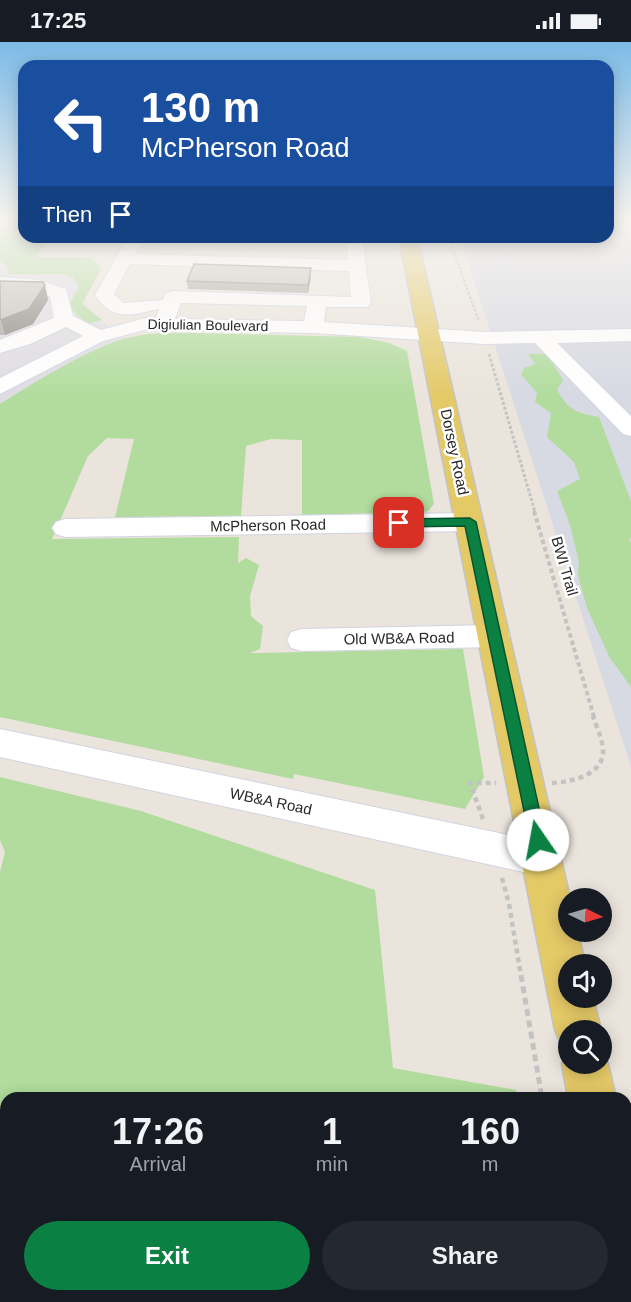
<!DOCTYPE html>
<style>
body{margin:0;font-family:Arial,sans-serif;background:#242831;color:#f1f3f6;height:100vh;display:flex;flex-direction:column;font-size:22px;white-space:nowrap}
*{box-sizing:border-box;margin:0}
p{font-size:20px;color:#9ea1a6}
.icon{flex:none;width:33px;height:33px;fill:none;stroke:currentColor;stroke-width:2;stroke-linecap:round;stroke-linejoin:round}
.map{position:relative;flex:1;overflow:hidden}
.details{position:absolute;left:0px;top:1050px;width:632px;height:210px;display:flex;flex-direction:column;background:#171b24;border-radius:18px 18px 0 0;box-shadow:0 3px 15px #0003}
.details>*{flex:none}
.banner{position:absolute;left:18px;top:18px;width:596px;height:183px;border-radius:18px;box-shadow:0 3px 15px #0003;background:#1a4fa0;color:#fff;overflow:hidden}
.needle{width:39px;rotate:95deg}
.controls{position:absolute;left:558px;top:846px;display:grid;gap:12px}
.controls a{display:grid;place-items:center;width:54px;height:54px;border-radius:50%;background:#171b24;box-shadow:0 3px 15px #0003;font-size:30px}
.pin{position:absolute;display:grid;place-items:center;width:51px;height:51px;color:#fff;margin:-26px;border-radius:12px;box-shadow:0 3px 9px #0006}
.me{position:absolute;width:66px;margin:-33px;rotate:348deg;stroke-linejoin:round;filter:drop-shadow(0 0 4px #0008)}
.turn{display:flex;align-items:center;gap:21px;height:126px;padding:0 24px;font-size:27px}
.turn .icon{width:78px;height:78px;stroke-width:2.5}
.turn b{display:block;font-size:42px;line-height:51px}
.then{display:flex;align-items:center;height:57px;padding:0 24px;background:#0003;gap:12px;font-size:22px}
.eta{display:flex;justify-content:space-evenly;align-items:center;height:102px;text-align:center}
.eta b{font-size:36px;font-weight:800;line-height:42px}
.action{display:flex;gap:12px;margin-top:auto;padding:12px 24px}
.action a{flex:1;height:69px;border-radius:36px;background:#0b8043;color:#fff;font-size:24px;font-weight:800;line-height:69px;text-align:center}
.action a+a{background:#242831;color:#f1f3f6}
.status{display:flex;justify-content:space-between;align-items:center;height:42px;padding:0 30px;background:#171b24;direction:ltr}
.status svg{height:16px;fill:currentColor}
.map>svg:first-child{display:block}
.industrial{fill:#dedce3}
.airport{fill:#d7d9e3}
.green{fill:#b1dc9d}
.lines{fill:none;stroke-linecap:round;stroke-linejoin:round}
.minor-casing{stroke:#d1d4e1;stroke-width:2}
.major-casing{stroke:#c3c3c3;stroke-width:3}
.path-far4{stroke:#c3c3c3;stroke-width:2;stroke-dasharray:3 1.5;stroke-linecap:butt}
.path-far3{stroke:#c3c3c3;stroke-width:3;stroke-dasharray:3 2;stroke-linecap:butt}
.path-far2{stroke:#c3c3c3;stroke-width:4;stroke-dasharray:4.5 3;stroke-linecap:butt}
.path-far1{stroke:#c3c3c3;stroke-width:4.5;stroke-dasharray:5 4;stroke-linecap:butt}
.path{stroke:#c3c3c3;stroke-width:5;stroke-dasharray:7 4.5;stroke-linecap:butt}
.minor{fill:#fff;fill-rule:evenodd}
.major{fill:#e4c967;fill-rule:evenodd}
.wall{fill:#a8a39e}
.shaded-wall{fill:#888581}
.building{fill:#c3beb8;stroke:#888581;stroke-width:1.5}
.route{fill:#0b8043;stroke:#07532c;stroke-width:1.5}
.labels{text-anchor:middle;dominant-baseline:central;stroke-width:5;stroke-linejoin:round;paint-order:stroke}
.far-street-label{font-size:14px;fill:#292929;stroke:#fff}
.street-label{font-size:15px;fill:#292929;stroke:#fff}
</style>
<div class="status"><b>17:25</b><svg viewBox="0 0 49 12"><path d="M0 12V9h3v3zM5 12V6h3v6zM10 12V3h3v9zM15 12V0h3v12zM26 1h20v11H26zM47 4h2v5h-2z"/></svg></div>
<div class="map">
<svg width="631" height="1260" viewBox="0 0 631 1260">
<rect width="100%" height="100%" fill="#eae4dc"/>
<!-- industrial -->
<polygon class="industrial" points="0,214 103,218 80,257 102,280 131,298 0,363"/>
<!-- airport -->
<polygon class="airport" points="608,179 631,179 631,725 460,195 608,195"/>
<!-- green -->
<g class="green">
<polygon points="15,179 24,179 24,195 49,195 36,215 92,216 101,227 82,262 102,278 87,282 68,264 79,246 74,236 64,232 9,232 7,224 0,218 0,183"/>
<path d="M191 291 360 295 389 301 407 309 434 462 428 469 418 470 302 473V398L271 397 246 404 241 474 115 475 134 397 107 396 88 414 52 497 239 495 238 521 246 516 259 523 250 554 251 574 263 584 260 607 250 611 463 607 484 735 465 767 294 732 293 737 0 675V362C35 340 92 304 131 295 151 290 172 291 191 291Z"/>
<path d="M528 312H547L563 338 557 348C569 369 577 371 599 375L631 459V496L629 497 631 501V645L610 616 587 566 578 533 579 520 570 483 557 449 580 437 574 420 547 395 551 371 535 360 537 351 521 332 524 326 535 322Z"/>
<polygon points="0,735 141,769 375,848 393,1026 516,1048 517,1056 6,1056 6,1254 535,1254 535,1260 0,1260 0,830 5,810 0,798"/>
</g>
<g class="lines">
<!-- minor casing -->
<g class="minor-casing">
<g id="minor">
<path d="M128 195H140L143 198 135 212 348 218 346 195H362L371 261 368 265H326L324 280 485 290 631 287V299L557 301 631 374V394L623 392 535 301 485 302 313 291 145 288 103 299 0 352V336L83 294 66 285 30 302 0 311V298L54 276 50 254 38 249 0 247V235L38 238 66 247 73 274 101 288 145 276H156L159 267C130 273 113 280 95 253ZM130 222 349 229 351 255 173 249 166 251 163 258 123 261 114 252ZM181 261 307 264 304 279 175 277Z"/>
<polygon points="470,471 479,474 483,480 479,486 470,489 65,495 56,492 52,486 56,480 65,477"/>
<polygon points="495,583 506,586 510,594 506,602 495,605 302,609 291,606 287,598 291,590 302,587"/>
<polygon points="0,687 542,800 555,805 561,817 555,829 542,834 0,715"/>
</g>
</g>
<!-- major casing -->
<g class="major-casing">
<g id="major">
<polygon points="399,195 417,195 570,856 568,890 578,890 585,922 568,922 568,956 593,956 601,988 568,988 568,1022 602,1022 602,1005 608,1022 616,1056 568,1056 562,1022 568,1007 562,1004 555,988"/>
<polygon points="626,1188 631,1190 631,1260 611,1260 609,1254 626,1254"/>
</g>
</g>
<!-- path-far4 -->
<polyline class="path-far4" points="448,195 479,279"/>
<!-- path-far3 -->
<polyline class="path-far3" points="489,312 535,470"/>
<!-- path-far2 -->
<polyline class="path-far2" points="534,469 594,675"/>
<!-- path-far1 -->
<g class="path-far1">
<path d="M552 741C571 740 605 733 603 707 602 696 596 684 593 674"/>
<polyline points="483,777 470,741 496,741"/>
<polyline points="502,836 509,862 521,934"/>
</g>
<!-- path -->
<g class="path">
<polyline points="521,933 542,1056"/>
<polyline points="576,1254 577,1260"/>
</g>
<!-- minor -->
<use href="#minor" class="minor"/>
<!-- major -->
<use href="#major" class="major"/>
</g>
<!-- wall -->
<g class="wall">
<polygon points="311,226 311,234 308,251 188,247 187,239"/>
<polygon points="0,239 45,243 48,258 33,282 5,293 0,293"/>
</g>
<!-- shaded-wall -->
<g class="shaded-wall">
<polygon points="311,226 311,234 308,251 308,243"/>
<polygon points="45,243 48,258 33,282 5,293 1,278"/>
</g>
<!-- building -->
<g class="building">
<polygon points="194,222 311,226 308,243 187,239"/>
<polygon points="0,239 43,240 45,243 29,267 0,278"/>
</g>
<!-- sky -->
<linearGradient id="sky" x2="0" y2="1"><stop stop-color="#7bbbe6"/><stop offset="0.5" stop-color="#f6f3ef"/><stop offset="1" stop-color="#f6f3ef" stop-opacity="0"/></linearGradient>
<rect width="631" height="355" fill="url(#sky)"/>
<!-- route -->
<polygon class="route" points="470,476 476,480 546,798 544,803 538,805 533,803 530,798 465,484 399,485 393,481 399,477"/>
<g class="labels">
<!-- far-street labels -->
<g class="far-street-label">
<text transform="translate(208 283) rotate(1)">Digiulian Boulevard</text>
</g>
<!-- street labels -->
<g class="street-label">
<text transform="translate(455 410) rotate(78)">Dorsey Road</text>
<text transform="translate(268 483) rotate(-1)">McPherson Road</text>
<text transform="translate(565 524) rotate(74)">BWI Trail</text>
<text transform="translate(399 596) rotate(-1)">Old WB&amp;A Road</text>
<text transform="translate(271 759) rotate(12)">WB&amp;A Road</text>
</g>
</g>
</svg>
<div class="controls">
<a><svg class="needle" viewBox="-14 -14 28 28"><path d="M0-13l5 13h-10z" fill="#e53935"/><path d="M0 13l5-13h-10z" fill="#9ea1a6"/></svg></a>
<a><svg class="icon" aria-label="sound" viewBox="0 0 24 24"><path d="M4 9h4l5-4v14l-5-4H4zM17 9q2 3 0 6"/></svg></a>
<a><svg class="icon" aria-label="search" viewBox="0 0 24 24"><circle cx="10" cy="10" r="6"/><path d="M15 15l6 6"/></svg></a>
</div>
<div class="pin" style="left:399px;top:481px;background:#d93025"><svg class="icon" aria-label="arrive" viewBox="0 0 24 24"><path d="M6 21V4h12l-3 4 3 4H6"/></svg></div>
<svg class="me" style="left:538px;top:798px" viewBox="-20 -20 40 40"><circle r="19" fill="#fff"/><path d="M0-13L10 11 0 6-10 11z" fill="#0b8043"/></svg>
<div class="banner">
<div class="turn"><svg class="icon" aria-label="left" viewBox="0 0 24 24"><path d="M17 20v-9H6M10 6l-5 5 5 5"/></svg><div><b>130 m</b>McPherson Road</div></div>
<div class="then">Then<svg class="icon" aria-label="arrive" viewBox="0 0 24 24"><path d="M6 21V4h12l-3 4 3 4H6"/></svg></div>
</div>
<section class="details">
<div class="eta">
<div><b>17:26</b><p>Arrival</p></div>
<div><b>1</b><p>min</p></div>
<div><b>160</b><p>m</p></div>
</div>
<div class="action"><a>Exit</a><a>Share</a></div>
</section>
</div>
